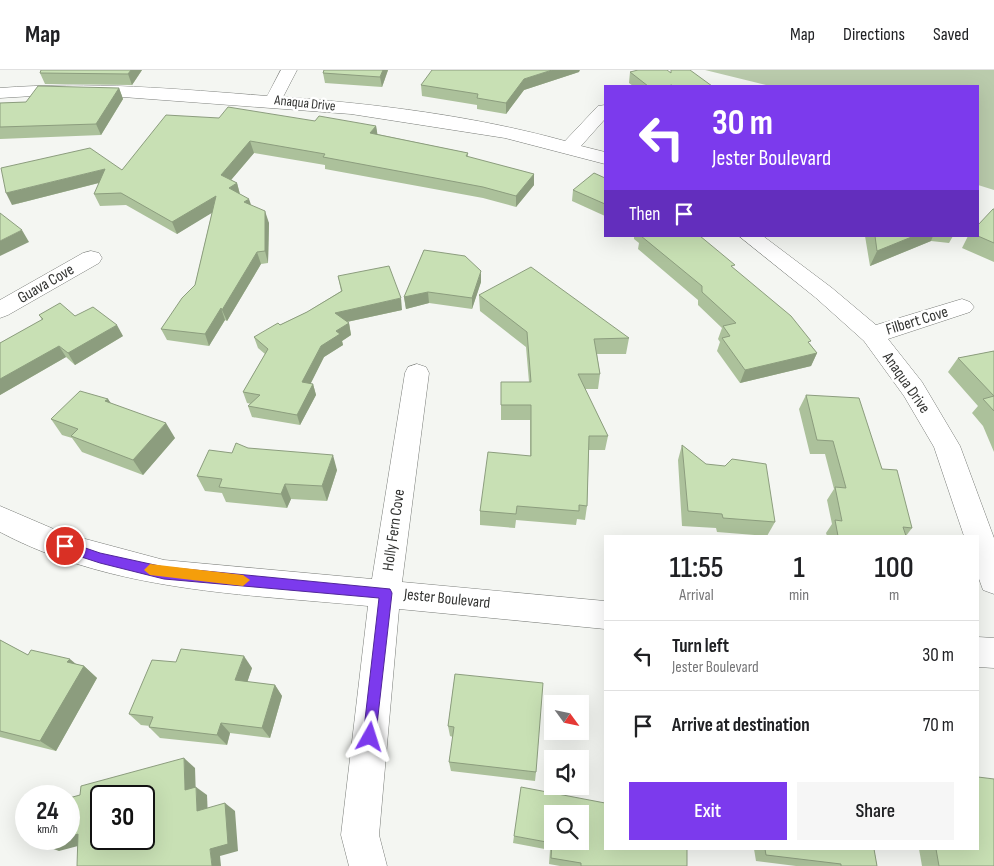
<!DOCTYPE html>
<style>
body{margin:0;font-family:"Sofia Sans Condensed",sans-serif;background:#f6f6f6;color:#202124;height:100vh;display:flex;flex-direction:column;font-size:19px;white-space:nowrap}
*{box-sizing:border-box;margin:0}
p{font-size:16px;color:#757577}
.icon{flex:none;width:28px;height:28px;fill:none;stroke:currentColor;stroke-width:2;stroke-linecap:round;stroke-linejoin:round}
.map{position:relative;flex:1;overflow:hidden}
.panel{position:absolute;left:604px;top:465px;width:375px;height:315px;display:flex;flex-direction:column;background:#fff;border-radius:0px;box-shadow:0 5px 20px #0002}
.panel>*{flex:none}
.guide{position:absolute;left:604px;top:15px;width:375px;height:152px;border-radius:0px;box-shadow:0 5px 20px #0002;background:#7c3aed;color:#fff;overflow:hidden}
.needle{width:32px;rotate:123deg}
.fabs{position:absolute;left:544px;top:625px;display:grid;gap:10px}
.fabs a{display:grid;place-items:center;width:45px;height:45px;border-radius:0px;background:#fff;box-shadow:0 5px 20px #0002;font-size:25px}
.speed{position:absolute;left:15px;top:715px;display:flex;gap:10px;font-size:25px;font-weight:700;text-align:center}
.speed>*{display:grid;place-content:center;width:65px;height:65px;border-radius:50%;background:#fff;box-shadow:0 5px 20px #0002;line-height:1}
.speed small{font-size:12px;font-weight:400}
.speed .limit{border:2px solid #111;border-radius:8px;background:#fff;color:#111}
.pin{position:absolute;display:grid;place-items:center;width:42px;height:42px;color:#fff;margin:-21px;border:2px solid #fff;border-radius:50%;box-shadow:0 1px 5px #0007}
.me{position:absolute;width:55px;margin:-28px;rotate:6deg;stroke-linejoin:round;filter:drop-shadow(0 0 4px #0008)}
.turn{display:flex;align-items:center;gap:18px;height:105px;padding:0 25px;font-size:22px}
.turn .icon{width:65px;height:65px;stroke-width:2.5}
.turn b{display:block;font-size:35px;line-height:42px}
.then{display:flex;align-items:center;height:48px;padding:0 25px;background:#0003;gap:10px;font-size:19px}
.eta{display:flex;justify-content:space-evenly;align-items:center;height:85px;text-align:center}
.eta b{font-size:30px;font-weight:600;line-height:35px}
.primary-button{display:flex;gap:10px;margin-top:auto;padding:10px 25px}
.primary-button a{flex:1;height:58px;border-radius:0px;background:#7c3aed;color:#fff;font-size:20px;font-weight:600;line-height:58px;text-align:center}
.primary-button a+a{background:#f6f6f6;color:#202124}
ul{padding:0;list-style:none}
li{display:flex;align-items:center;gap:15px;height:70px;padding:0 25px;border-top:1px solid #e0e0e0}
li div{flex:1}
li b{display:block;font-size:19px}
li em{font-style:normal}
header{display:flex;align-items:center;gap:30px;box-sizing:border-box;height:70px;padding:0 25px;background:#fff;border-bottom:1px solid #e0e0e0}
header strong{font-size:24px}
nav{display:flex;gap:28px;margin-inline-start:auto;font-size:18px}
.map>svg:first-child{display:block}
.green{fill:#bacbac}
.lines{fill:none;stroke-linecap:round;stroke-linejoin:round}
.minor-casing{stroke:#797c78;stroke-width:1}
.minor{fill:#fff;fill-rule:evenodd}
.wall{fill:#acc19b}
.shaded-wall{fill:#8c9d7e}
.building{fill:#c8e0b4;stroke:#8c9d7e;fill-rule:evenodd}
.route{fill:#7c3aed;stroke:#51269a}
.slow{fill:#f59e0b}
.labels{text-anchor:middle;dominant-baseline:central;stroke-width:5;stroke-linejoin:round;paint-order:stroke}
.far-street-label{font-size:14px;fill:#323331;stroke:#fff}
.street-label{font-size:16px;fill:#323331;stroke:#fff}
</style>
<header>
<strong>Map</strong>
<nav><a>Map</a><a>Directions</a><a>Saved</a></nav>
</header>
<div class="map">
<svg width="994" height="796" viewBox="0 0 994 796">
<rect width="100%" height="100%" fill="#f4f6f2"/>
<!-- green -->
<polygon class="green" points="705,0 994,0 994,120 978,115 978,16 770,16"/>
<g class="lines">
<!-- minor casing -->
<g class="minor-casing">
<g id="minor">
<path d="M281 0H297L283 27C378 34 474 46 565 71L598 36 605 35V49L581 76 605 82V94L505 68 351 44 123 27 49 25 0 28V18C89 11 178 19 267 26Z"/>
<polygon points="739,166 763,166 832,218 876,255 962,229 970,232 974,237 970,242 888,269 922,312 960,376 994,468 994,524 983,520 978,506 978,466 964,466 934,377 904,326 864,271 816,228"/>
<polygon points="91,181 99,183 102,188 99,193 8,245 0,248 0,230 83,183"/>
<path d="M417 294 426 297 429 303 402 512 605 531V559L399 539 379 765 387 796H349L341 765 368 536C244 524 113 522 0 462V436L63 463 164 490 372 509 405 303 408 297Z"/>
<polygon points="978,567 994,568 994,598 978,597"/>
</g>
</g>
<!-- minor -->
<use href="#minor" class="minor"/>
</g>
<!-- wall -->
<g class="wall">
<polygon points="142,0 132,15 45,14 40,3"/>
<polygon points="324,0 388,0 382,17 325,13 323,3"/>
<polygon points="579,2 524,20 506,44 477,39 477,35 422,26 421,15"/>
<polygon points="630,2 671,2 712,16 633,16 629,13"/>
<polygon points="119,18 123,29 101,65 0,69 0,33 26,32"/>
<polygon points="219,48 315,51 376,56 377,64 468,83 468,87 534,104 534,115 516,137 483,128 325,99 325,95 254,83 231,110 237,113 240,124 269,153 268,193 261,194 227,251 225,250 209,276 167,270 161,259 195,215 212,142 177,164 126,135 100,136 94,124 99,113 12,135 122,100"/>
<polygon points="605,108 605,146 572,131 573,120"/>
<polygon points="994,139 994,192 962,178 968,166 978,166"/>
<polygon points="634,166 700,166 810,274 817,283 811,296 740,313 717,281 720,272 718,269 722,258 698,235 698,230 638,179 639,173 634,169"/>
<polygon points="865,166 953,166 949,173 931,171 870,196"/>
<polygon points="424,180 481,212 472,239 429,233 406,239 404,227"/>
<polygon points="338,206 402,240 347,252 349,253 351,265 342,271 343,275 324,287 310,314 313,314 316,325 300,355 252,347 248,336 251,334 247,333 243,322 265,284 258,278 254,267 307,242 341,221"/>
<polygon points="479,225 629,268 626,284 597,284 600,304 598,319 585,319 608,366 605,380 589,380 587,436 585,450 577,449 576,455 516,450 515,458 480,455 480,441 530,386 530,350 501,350 501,312 529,312 526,277 480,241"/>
<polygon points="39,245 75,246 123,266 75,295 66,287 0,325 0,273 42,250"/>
<polygon points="994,281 994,382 983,356 972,343 978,336 948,302 958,288"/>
<polygon points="806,325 882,399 912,458 906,466 827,466 826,463 832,454 827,430 834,419 825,384 810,384 799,339"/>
<polygon points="108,329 111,334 175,368 143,405 82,382 72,368 62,365 51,349"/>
<polygon points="682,375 775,452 767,466 717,462 716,458 682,456 678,390"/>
<polygon points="248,378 337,400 327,431 291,429 287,438 226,432 222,423 205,421 197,406 232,383"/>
<polygon points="0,570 28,585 84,596 97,608 56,681 0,667"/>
<polygon points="176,592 252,598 247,612 275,615 282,626 270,668 230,663 227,675 160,668 149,657 150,656 141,655 129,644"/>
<polygon points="455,604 536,702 535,711 451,701 449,692 453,667 450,666 448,656"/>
<polygon points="514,766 687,796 560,796 549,794 550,780 513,773"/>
<polygon points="754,779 874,779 877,796 796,796 756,791"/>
<polygon points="919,779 978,779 994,796 922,796"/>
</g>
<!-- shaded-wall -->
<g class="shaded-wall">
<polygon points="131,0 142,0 132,15 128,4"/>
<polygon points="383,0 388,0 382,17 380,7"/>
<polygon points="552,0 580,0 579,2 524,20 506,44 506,33 524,9"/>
<polygon points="119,18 123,29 101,65 96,54"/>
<polygon points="376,56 378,67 370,63"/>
<polygon points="250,71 254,83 225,117 221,105"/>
<polygon points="105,99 110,110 12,135 6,123"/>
<polygon points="534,104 534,115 516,137 516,126"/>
<polygon points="237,113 240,125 229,118"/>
<polygon points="216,126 220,138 177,164 172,152"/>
<polygon points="249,129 253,140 244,132"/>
<polygon points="265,141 269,153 268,193 265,181"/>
<polygon points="22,160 29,172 0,186 0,171"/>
<polygon points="914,166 933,166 931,171 870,196 877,181"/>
<polygon points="257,182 261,194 227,251 222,240"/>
<polygon points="481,201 481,212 472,239 472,228"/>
<polygon points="428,222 429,233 406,239 404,227"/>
<polygon points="401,228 402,240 337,254 335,243"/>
<polygon points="221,238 225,250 209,276 205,264"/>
<polygon points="349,253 351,265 342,271 343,275 324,287 306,323 302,312 321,276 336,261"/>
<polygon points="117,255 123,266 75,295 68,283"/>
<polygon points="59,276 66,287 0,325 0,309"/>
<polygon points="817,283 811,296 740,313 745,300"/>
<polygon points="313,314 316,325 300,355 297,345"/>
<polygon points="108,329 118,344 105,331"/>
<polygon points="166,353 175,368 143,405 133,390"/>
<polygon points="333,385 337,400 327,431 322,416"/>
<polygon points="285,414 291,429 287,438 281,424"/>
<polygon points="244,586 252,598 244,622 235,610"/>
<polygon points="70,589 82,599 84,596 97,608 56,681 40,671 67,592"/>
<polygon points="275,615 282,626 270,668 262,658"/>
<polygon points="221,653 230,663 227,675 217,665"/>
<polygon points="184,688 195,698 196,729 185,720"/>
<polygon points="196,717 207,725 208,749 197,741"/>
<polygon points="225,733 235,741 238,781 220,786 221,796 212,796 210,779"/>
<polygon points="78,764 93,772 59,781 42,775 63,769 69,769 69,767"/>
</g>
<!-- building -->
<g class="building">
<polygon points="41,0 131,0 128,4 40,3"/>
<polygon points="324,0 383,0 380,7 323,3"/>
<polygon points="432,0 552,0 524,9 506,33 477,28 478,24 421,15"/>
<polygon points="638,0 667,0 671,3 671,0 690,0 712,16 672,16 672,15 667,16 648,16 630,2"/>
<polygon points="38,16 119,18 96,54 0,57 0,33 26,32"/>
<polygon points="228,37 315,51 319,46 376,56 370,63 468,83 466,86 534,104 516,126 483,117 323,87 325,84 250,71 221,105 237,113 229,118 249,129 244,132 265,141 265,181 257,182 222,240 221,238 205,264 161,259 182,228 195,215 216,126 172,152 121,123 94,124 105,99 6,123 1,98 90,78 122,100 166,45 219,48"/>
<polygon points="594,103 605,108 605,134 573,120"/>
<polygon points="993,139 994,139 994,173 978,166 978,155"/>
<polygon points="0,143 22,160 0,171"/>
<polygon points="641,166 700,166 735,195 731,196 791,246 811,271 808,272 817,283 745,300 722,268 730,266 723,256 736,253 702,222 702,216"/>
<polygon points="875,166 914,166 877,181"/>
<polygon points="424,180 465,186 481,201 472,228 428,222 404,227"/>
<polygon points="389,196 401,228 335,243 349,253 336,261 340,264 321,276 302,312 313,314 297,345 248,336 260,325 243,322 268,279 254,267 278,253 280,255 307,242 342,221 338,206"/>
<polygon points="531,197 629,268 594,269 600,304 578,304 608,366 589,366 587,436 579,435 579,441 517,436 516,444 480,441 488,382 531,386 531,335 501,335 501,312 531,312 527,262 479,225"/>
<polygon points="60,233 75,246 93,237 117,255 68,283 59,276 0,309 0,273 43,249 39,245"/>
<polygon points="994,281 994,341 983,329 994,326 958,288"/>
<polygon points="80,321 108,329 105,331 166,353 133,390 71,366 78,359 51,349"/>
<polygon points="806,325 859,328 882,399 897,400 912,458 903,457 906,466 838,466 835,450 842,451 835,417 846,418 833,371 817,370"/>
<polygon points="236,373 248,378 333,385 322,416 285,414 281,424 219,417 222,409 197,406 209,380 232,383"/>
<polygon points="682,375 706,394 725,396 732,389 766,394 775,452 723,448 722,444 688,441"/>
<polygon points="0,570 28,585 31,580 70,589 67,592 84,596 40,671 0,661"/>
<polygon points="181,579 244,586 235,610 275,615 262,658 221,653 217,665 149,657 153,647 129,644 152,590 176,592"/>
<polygon points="455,604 543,613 536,702 449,692 454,657 448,656"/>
<path d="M184 688 185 720 196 717 197 741 225 733 228 774 210 779 212 796H77L78 764 69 767V728L80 725 81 716ZM101 726H144V769H101Z"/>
<polygon points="978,707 994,709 994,796 939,796 936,779 978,779"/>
<path d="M521 717 605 733V779H687V796H581V793L551 788 552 773 514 766ZM552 744H580V771H552Z"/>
<polygon points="43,769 63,769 42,775"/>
<polygon points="765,779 874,779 877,796 841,796 841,794 766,785"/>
</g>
<!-- route -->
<polygon class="route" points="65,471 100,483 164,497 390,519 392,523 375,672 370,675 365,672 363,667 379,528 164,509 100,493 60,480 58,476 60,473"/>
<!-- slow -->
<polygon class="slow" points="150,494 243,505 250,510 243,516 150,505 144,500"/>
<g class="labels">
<!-- far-street labels -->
<g class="far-street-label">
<text transform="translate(305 33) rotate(6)">Anaqua Drive</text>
</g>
<!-- street labels -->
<g class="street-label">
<text transform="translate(46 214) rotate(-30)">Guava Cove</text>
<text transform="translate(917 251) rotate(-17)">Filbert Cove</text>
<text transform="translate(906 313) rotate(55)">Anaqua Drive</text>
<text transform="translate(394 460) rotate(-82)">Holly Fern Cove</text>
<text transform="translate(447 529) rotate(6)">Jester Boulevard</text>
</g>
</g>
</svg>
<div class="fabs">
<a><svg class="needle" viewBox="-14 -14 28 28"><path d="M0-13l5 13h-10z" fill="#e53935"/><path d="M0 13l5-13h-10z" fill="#757577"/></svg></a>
<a><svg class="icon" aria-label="sound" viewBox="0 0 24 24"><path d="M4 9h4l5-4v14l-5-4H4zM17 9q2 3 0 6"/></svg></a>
<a><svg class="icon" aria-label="search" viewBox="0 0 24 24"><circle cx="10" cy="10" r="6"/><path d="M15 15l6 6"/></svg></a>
</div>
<div class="speed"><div>24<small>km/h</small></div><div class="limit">30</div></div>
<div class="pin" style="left:65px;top:476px;background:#d93025"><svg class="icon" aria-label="arrive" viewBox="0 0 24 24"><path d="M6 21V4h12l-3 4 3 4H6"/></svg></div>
<svg class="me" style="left:370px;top:667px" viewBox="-20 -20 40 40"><path d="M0-17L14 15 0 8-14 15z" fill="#7c3aed" stroke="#fff" stroke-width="4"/></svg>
<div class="guide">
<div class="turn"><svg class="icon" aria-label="left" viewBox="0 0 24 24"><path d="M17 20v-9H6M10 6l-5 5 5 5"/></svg><div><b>30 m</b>Jester Boulevard</div></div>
<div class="then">Then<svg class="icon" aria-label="arrive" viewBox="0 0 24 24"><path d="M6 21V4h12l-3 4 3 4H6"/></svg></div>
</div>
<section class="panel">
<div class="eta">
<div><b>11:55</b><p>Arrival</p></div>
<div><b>1</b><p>min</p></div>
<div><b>100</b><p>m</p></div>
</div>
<ul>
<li><svg class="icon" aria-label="left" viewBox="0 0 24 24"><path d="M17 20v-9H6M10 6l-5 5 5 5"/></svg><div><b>Turn left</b><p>Jester Boulevard</p></div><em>30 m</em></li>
<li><svg class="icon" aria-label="arrive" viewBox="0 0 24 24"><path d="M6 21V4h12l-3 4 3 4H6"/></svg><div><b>Arrive at destination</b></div><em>70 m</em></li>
</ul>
<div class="primary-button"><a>Exit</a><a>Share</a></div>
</section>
</div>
